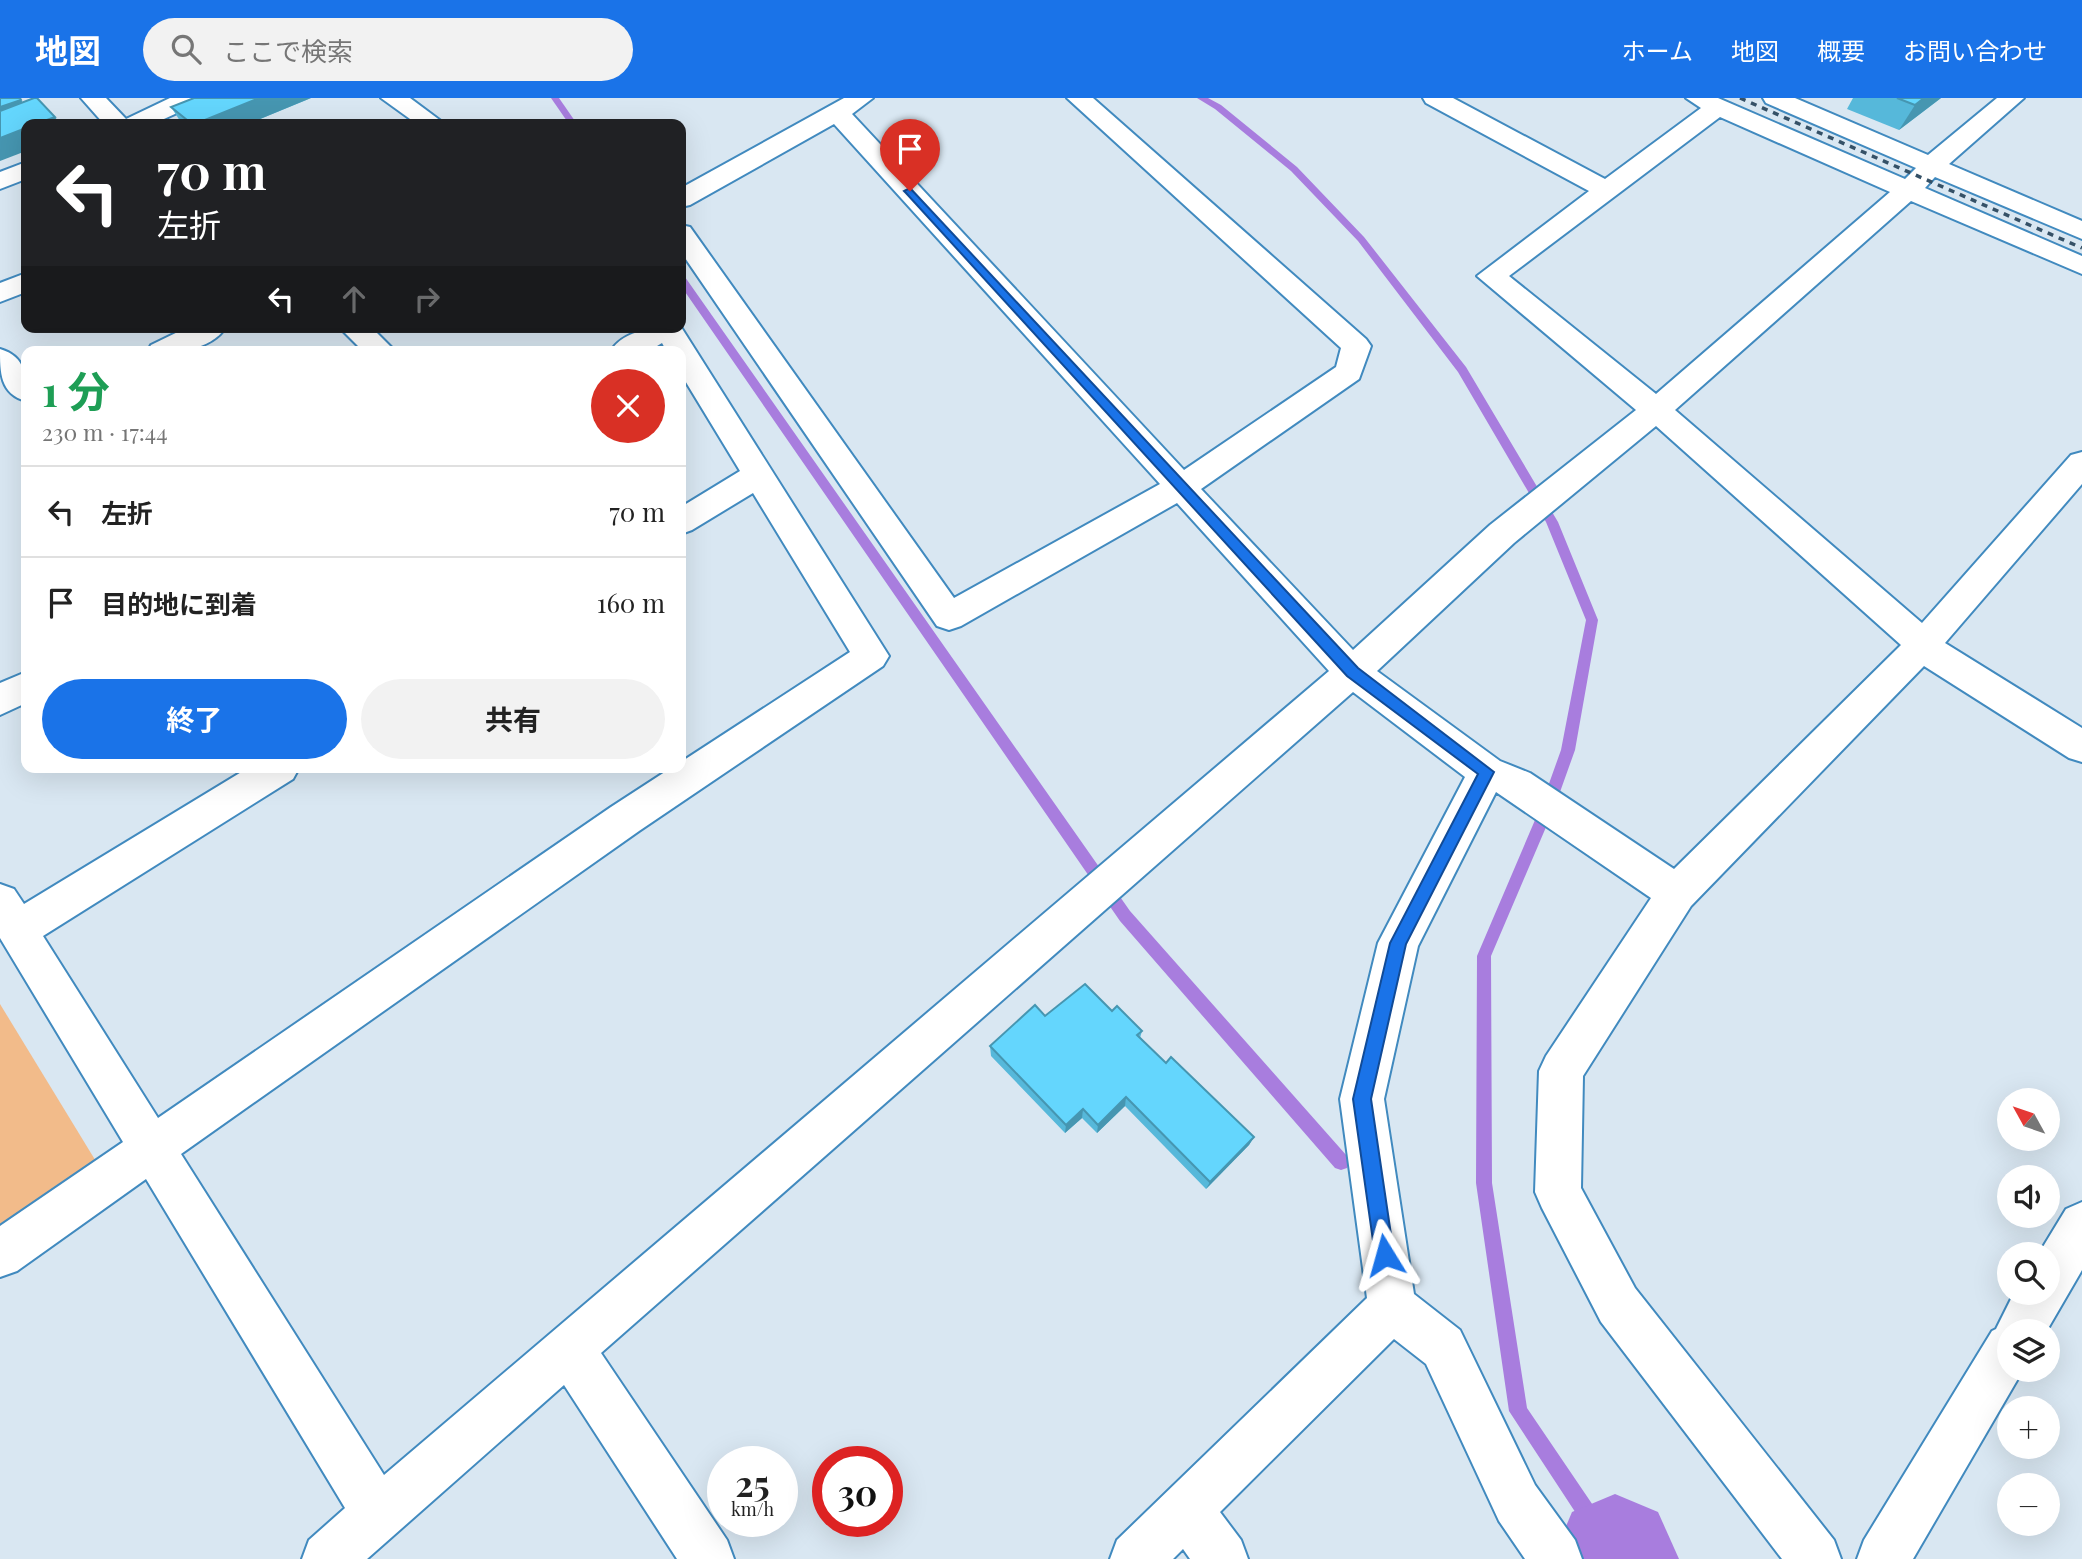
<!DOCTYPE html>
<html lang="ja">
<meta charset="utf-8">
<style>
body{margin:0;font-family:"Playfair Display","Noto Sans JP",serif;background:#f2f2f2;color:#222;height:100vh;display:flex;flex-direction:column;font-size:26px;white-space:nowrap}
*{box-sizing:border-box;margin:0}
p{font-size:23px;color:#767676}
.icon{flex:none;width:38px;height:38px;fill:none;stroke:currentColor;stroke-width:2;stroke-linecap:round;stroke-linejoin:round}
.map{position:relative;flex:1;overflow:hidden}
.details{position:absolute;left:21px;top:248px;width:665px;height:427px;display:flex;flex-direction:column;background:#fff;border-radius:14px;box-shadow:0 7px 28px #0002}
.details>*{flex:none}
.banner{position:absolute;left:21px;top:21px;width:665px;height:214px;border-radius:14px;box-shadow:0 7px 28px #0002;background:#202124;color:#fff;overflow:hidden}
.needle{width:46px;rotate:310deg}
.buttons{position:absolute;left:1997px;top:990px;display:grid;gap:14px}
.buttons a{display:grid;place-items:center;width:63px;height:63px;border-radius:50%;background:#fff;box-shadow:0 7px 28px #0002;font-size:35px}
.speed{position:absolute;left:707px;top:1348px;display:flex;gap:14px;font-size:35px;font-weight:700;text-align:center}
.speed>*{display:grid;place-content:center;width:91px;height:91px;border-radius:50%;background:#fff;box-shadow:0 7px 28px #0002;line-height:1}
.speed small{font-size:18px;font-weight:400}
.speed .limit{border:10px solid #d22;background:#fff;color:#111}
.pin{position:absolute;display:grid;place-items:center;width:60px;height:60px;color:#fff;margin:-72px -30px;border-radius:50% 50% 50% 0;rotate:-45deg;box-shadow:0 0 7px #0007}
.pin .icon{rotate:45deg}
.me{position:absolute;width:77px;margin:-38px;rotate:352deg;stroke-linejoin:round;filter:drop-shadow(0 0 5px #0008)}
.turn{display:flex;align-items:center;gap:24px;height:147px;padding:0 21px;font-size:32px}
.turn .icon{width:91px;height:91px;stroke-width:2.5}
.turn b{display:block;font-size:49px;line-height:60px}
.lanes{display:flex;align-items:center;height:66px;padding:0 21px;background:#0003;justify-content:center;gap:35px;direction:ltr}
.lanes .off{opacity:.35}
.round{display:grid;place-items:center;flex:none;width:74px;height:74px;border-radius:37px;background:#f2f2f2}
.head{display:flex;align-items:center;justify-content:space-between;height:119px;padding:0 21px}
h1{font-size:42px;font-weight:700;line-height:52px;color:#1e9e55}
.cta{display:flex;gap:14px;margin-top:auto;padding:14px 21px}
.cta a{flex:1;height:80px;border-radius:42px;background:#1a73e8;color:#fff;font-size:28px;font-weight:700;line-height:80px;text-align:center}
.cta a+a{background:#f2f2f2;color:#222}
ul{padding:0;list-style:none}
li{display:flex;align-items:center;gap:21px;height:91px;padding:0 21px;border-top:2px solid #e0e0e0}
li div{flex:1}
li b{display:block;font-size:26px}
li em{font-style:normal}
header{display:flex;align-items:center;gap:42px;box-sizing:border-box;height:98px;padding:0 35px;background:#1a73e8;color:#fff}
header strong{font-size:33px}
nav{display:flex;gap:38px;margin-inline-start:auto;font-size:24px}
.search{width:490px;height:63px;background:#f2f2f2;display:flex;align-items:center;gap:18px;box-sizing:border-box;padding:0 24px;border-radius:38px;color:#767676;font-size:26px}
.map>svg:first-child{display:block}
.green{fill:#f2bb8a}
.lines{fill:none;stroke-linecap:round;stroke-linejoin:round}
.stream{fill:#a87dde;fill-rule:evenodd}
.river{fill:#a87dde;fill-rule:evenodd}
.minor-casing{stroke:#418abf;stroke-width:4}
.minor{fill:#fff;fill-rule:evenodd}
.rail{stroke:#355167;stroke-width:3.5;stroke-dasharray:6 6;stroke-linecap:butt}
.wall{fill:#56b8da}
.shaded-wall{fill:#4696b1}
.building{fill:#64d6fd;stroke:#4696b1;stroke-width:2}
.route{fill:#1a73e8;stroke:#114b97;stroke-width:2}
</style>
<header>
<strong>地図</strong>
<div class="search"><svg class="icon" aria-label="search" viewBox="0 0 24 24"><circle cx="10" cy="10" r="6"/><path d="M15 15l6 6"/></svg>ここで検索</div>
<nav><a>ホーム</a><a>地図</a><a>概要</a><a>お問い合わせ</a></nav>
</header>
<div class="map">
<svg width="2082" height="1461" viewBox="0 0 2082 1461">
<rect width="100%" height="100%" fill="#d9e7f2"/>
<!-- green -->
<polygon class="green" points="0,906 97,1065 0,1132"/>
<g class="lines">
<!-- stream -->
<g class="stream">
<polygon points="551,0 559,0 577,26 569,26"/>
<polygon points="1197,0 1208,0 1221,7 1297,69 1364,139 1466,269 1558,424 1598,522 1575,652 1555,708 1491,858 1492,1085 1527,1310 1622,1450 1625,1457 1623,1461 1606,1461 1509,1313 1476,1085 1477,858 1541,708 1561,652 1586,522 1546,424 1458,274 1358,143 1291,73 1215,11"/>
<polygon points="681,178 685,179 1130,813 1347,1058 1349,1064 1347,1070 1341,1072 1335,1070 1120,823 681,188"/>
</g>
<!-- river -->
<polygon class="river" points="1615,1396 1658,1414 1679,1461 1556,1461 1554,1457 1572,1414"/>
<!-- minor casing -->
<g class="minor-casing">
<g id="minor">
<polygon points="81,0 106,0 126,21 170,0 202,0 199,5 153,26 104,26"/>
<polygon points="381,0 410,0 445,26 417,26"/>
<path d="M844 0H873L852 16 1184 372 1336 269 1341 250 1067 0H1093L1366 241 1371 248 1359 281 1201 391 1353 552 1490 427 1636 312 1477 178 1589 93 1426 5 1423 0H1453L1605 81 1701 10 1686 0H1718L1905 81 1916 70 1766 5 1763 0H1795L1928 57 1997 0H2024L1949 66 2082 123V141L1935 79 1925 90 2082 158V176L1911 103 1675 312 1922 525 2071 357 2082 354V386L1945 545 2082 630V664L2069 660 1924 568 1691 808 1583 978 1581 1090 1635 1190 1834 1442 1841 1461H1782L1601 1224 1542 1110 1535 1094 1539 973 1546 958 1651 800 1496 694 1418 848 1384 1001 1414 1196 1460 1232 1535 1387 1575 1442 1582 1461H1525L1499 1423 1426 1266 1394 1241 1220 1414 1241 1442 1248 1461H1190L1183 1451 1173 1461H1110L1117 1442 1367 1200 1340 1001 1378 845 1465 679 1353 594 601 1255 727 1442 734 1461H677L564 1287 367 1461H302L309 1442 345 1410 146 1081 17 1173 0 1179V1128L123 1044 0 840V786L14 791 24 806 248 670H299L293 681 43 838 158 1020 611 709 671 670H681V664L850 554 753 395 692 432 681 436V409L740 373 681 276V254H667L662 245 647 254H610C625 230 656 230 681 229L889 558 883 568 639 733 181 1056 384 1377 1329 573 1177 405 961 528 949 532 937 528 681 154V127L690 129 954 500 1160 386 834 26 690 107 681 109V90ZM1720 19 1890 94 1656 296 1509 178ZM1656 328 1901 547 1674 771 1530 675 1500 663 1377 573 1514 445Z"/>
<polygon points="26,64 26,81 0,91 0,74"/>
<polygon points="26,175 26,194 0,204 0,185"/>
<path d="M188 229H226C210 254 173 254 147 254L151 247Z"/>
<polygon points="339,229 371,229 396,254 364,254"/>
<path d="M0 251C27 259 26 279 26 303 0 296 0 274 0 251Z"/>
<polygon points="26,574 26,605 0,617 0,585"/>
<polygon points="2082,1104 2082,1172 2046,1234 2009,1234 2009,1272 2023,1272 1913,1461 1857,1461 1864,1442 1992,1233 1996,1231 2014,1195 2048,1195 2048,1157 2038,1157 2066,1111"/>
</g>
</g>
<!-- minor -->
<use href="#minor" class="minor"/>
<!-- rail -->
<polyline class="rail" points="1740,0 2082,150"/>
</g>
<!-- wall -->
<g class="wall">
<polygon points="311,0 248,26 182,26 171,9"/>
<polygon points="1853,0 1941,0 1899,32 1847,11"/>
<polygon points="1112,913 1142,933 1140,940 1166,965 1254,1039 1249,1047 1206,1091 1125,1008 1097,1035 1082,1020 1065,1035 991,958 990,948 1045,918"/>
</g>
<!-- shaded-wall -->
<g class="shaded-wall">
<polygon points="259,0 311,0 248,26 195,26"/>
<polygon points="1924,0 1941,0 1899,32 1915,7"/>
<polygon points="21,2 34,19 0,32 0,9"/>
<polygon points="55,19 60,26 36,26"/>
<polygon points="26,30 26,53 0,63 0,40"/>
<polygon points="1126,999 1125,1008 1097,1035 1098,1027"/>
<polygon points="1083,1011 1082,1020 1065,1035 1066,1027"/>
<polygon points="1254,1039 1249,1047 1206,1091 1210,1084"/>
</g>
<!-- building -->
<g class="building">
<polygon points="0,0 20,0 21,2 0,9"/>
<polygon points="34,0 37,0 55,19 36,26 26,26 26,30 0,40 0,13"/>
<polygon points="194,0 259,0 195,26 192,26 171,9"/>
<polygon points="1897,0 1924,0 1915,7"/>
<polygon points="1085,886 1112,913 1117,908 1142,933 1137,937 1166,965 1171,959 1254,1039 1210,1084 1126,999 1098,1027 1083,1011 1066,1027 990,948 1035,907 1045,918"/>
</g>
<!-- route -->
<polygon class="route" points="910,90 1358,570 1494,674 1406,846 1371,1001 1394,1157 1392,1164 1385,1167 1378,1164 1375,1157 1353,1001 1390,845 1478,676 1347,578 906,95 904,93"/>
</svg>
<div class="buttons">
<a><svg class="needle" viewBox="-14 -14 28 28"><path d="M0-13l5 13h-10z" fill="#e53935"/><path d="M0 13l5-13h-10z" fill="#767676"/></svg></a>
<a><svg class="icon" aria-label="sound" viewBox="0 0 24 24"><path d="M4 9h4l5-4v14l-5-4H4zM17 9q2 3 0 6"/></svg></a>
<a><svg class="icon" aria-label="search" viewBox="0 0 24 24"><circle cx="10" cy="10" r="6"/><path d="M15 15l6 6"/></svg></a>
<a><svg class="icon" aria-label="layers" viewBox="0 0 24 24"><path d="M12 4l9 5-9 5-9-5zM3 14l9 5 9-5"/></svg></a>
<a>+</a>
<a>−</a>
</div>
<div class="speed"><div>25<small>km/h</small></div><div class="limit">30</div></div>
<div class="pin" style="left:910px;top:93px;background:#d93025"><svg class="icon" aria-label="arrive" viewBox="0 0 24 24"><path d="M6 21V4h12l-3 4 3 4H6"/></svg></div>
<svg class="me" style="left:1385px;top:1157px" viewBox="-20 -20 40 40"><path d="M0-17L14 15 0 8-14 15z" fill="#1a73e8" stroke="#fff" stroke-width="4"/></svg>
<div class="banner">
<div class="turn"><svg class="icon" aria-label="left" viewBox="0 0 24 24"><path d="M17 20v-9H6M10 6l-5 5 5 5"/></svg><div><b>70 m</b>左折</div></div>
<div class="lanes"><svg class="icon" aria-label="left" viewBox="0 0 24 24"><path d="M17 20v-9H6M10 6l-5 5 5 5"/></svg><svg class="icon off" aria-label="ahead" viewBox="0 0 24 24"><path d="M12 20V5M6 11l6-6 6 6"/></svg><svg class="icon off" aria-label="right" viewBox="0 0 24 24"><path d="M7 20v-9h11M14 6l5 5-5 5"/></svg></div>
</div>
<section class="details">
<div class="head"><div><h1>1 分</h1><p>230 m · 17:44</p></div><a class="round" style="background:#d93025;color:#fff"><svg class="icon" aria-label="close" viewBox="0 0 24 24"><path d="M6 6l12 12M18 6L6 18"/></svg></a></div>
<ul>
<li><svg class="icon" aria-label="left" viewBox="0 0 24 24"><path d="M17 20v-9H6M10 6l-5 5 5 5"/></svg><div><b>左折</b></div><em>70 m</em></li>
<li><svg class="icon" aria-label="arrive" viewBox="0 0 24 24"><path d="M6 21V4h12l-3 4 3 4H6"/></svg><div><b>目的地に到着</b></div><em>160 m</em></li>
</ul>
<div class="cta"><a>終了</a><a>共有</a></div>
</section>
</div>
